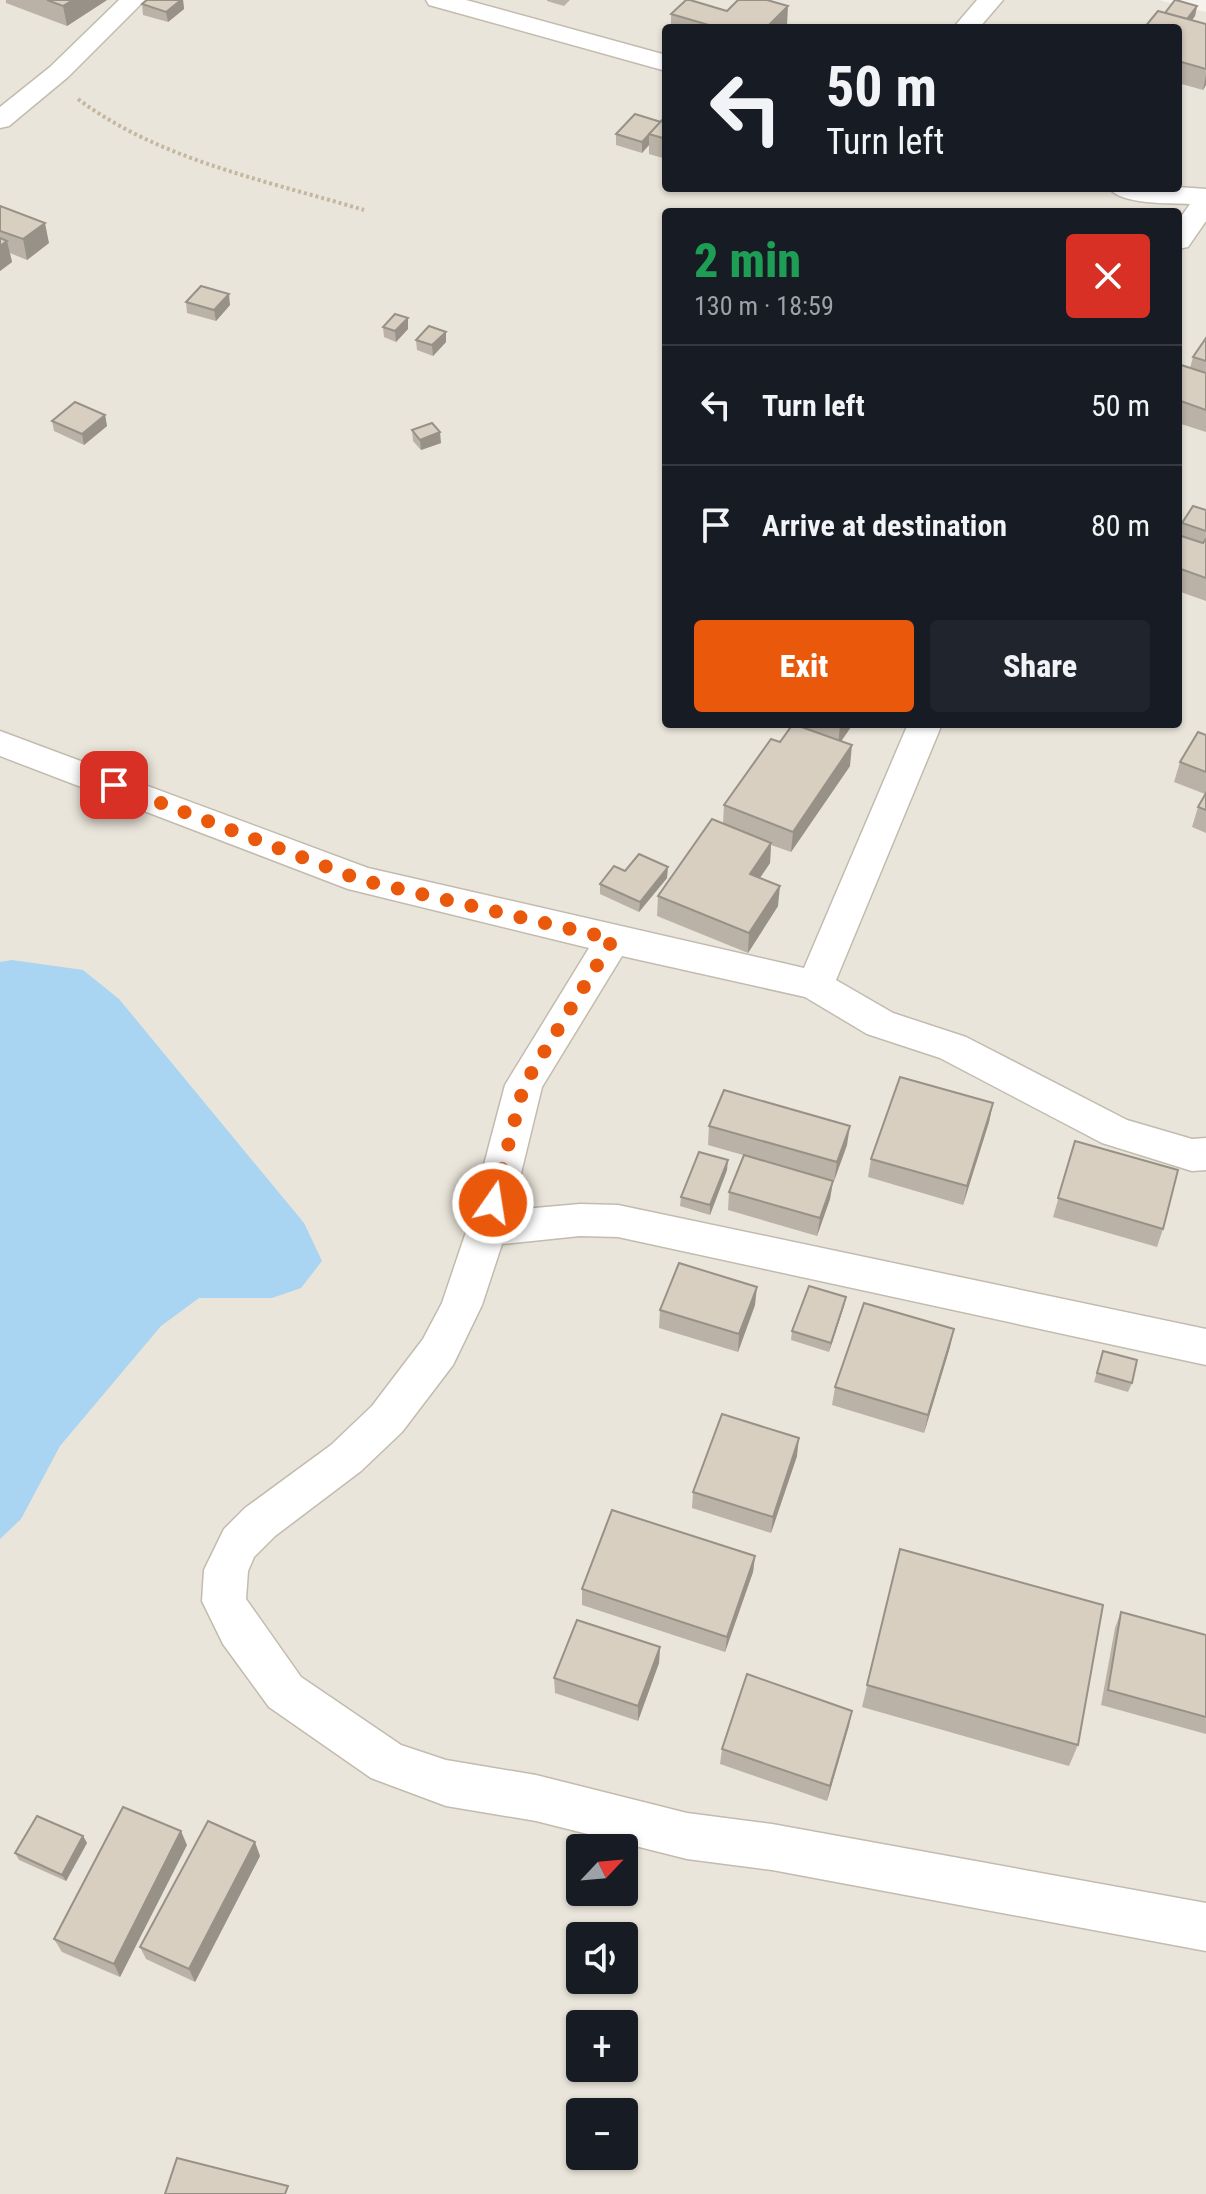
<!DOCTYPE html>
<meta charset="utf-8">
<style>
body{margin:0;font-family:"Roboto Condensed",sans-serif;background:#20242c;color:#f1f3f6;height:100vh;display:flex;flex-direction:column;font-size:30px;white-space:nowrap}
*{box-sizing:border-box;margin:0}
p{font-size:26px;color:#9ea1a6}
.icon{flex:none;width:44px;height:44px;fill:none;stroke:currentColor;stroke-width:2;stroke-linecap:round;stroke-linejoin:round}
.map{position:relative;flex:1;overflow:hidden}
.sheet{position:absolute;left:662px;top:208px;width:520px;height:520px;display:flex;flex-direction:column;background:#171b24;border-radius:8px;box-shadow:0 2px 6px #0004}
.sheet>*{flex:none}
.guide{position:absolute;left:662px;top:24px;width:520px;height:168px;border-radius:8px;box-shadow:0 2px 6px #0004;background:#171b24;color:#f1f3f6;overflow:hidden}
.needle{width:52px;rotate:64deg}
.controls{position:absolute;left:566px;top:1834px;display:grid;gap:16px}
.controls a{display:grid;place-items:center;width:72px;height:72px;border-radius:8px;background:#171b24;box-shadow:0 2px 6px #0004;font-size:40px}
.pin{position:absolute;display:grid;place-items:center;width:68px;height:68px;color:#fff;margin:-34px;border-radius:16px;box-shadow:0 4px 12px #0006}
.me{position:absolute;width:88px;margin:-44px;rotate:13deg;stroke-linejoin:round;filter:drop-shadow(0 0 6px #0008)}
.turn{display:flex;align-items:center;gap:28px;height:168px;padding:0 32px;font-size:36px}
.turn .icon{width:104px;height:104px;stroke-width:2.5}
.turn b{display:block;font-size:56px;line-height:68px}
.round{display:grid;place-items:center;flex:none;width:84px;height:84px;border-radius:8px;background:#20242c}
.summary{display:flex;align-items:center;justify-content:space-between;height:136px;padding:0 32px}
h1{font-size:48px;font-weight:800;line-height:60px;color:#1e9e55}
.cta{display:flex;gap:16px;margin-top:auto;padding:16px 32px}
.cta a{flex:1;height:92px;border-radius:8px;background:#ea580c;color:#fff;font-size:32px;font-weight:800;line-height:92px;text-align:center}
.cta a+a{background:#20242c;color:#f1f3f6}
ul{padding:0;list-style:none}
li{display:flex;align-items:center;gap:24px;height:120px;padding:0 32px;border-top:2px solid #363941}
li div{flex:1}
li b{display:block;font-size:30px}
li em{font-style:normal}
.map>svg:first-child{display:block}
.residential{fill:#eae5da;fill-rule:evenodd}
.water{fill:#a9d4f2}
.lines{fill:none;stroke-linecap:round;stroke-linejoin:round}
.street-casing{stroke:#c2bbae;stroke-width:3}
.path{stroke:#c4b79f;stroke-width:4;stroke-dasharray:3 3;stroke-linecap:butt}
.street{fill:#fff;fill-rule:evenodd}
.wall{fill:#bab2a6}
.shaded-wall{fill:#979187}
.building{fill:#d8cfc1;stroke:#979187;stroke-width:2}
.route{stroke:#ea580c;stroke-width:14;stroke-dasharray:0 25.2}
</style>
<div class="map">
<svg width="1206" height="2194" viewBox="0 0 1206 2194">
<rect width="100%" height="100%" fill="#f6f3ec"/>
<!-- residential -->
<path class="residential" d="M0 0H1159L1206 12V2194H0ZM666 28H1178V188H666ZM666 212H1178V724H666ZM580 1848H624V1892H580ZM580 1936H624V1980H580ZM580 2024H624V2068H580ZM580 2112H624V2156H580Z"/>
<!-- water -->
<polygon class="water" points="12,960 83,970 119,999 304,1223 322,1261 301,1288 272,1298 199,1298 161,1326 60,1446 21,1519 0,1539 0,962"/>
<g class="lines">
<!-- street casing -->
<g class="street-casing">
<g id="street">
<polygon points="119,0 145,0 68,77 9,126 0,128 0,107 50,67"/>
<polygon points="426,0 466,0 666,55 666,71 429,5"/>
<polygon points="977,0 1003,0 979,28 953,28"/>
<path d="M1178 187 1206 189V221L1188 247 1178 249V221L1190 204C1170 203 1121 205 1109 188Z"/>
<polygon points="908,724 942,724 836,980 893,1013 966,1037 1127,1120 1192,1139 1206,1138 1206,1170 1192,1171 1102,1143 940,1058 867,1034 805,997 622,956 542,1087 512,1210 580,1204 618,1205 1206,1329 1206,1365 618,1237 580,1236 502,1244 482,1305 453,1365 402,1432 361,1471 275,1536 254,1557 248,1571 246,1599 301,1677 401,1745 446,1760 536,1775 687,1813 772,1824 1206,1903 1206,1951 772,1870 687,1859 536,1821 446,1806 371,1778 269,1707 223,1644 202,1601 204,1570 224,1529 245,1508 331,1445 372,1406 423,1339 442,1303 467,1229 505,1085 589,948 348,889 0,756 0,731 368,868 804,968"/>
</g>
</g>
<!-- path -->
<path class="path" d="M78 99C159 160 268 181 364 210"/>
<!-- street -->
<use href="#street" class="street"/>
</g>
<!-- wall -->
<g class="wall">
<polygon points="6,0 107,0 67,26 6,3"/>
<polygon points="147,0 183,0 184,9 168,22 143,15 142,4"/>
<polygon points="547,0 570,0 564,6 547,1"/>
<polygon points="1197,6 1195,16 1192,20 1206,24 1206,85 1203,90 1178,83 1178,28 1165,13"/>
<polygon points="727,11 787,26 785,28 671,28 671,14"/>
<polygon points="666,116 666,159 649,154 649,145 642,153 616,145 616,134 661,122"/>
<polygon points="0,206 49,243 27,260 10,253 12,262 0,271"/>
<polygon points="186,302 230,305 216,321 187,313"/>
<polygon points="383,327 408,329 396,342 384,337"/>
<polygon points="1206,338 1206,432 1178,423 1178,364 1190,368 1193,357"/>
<polygon points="416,340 446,342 433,356 417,350"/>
<polygon points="105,415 107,426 84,445 54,431 52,421"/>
<polygon points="412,430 441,443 421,450 413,441"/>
<polygon points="1206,510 1206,601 1178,591 1178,535 1179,535 1182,523"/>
<polygon points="784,724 853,724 841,741 850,766 791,852 771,845 770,863 760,878 778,906 748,953 657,916 658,896 723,824 724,805 780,742 791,728"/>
<polygon points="1206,735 1206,833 1192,827 1198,807 1205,794 1174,782 1180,762"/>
<polygon points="625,871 667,878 639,912 600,894 600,884"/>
<polygon points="993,1103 989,1122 963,1205 868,1177 871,1159"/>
<polygon points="709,1126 847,1145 834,1181 806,1173 833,1181 830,1199 817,1236 728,1210 729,1192 743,1155 708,1145"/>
<polygon points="1075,1141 1163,1229 1157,1247 1053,1217"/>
<polygon points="727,1170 710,1215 680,1206 681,1197"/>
<polygon points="755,1305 738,1352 659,1328 660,1310"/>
<polygon points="844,1306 829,1352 791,1340 792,1331"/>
<polygon points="950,1347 924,1433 832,1405 835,1387"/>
<polygon points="1103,1351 1132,1383 1128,1392 1094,1382"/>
<polygon points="797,1456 771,1533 692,1508 693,1492"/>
<polygon points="900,1549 1078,1745 1069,1766 862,1707"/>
<polygon points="755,1556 753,1572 725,1652 582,1605 582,1589"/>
<polygon points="1121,1612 1206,1635 1206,1734 1101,1705 1115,1628"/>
<polygon points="660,1647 659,1663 638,1721 555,1693 554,1678"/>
<polygon points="852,1711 827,1801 720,1764 722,1749"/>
<polygon points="83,1836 87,1843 66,1881 19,1860 15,1853"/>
<polygon points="187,1845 120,1977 62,1952 54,1939"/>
<polygon points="260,1856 195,1982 146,1959 140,1947"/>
</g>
<!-- shaded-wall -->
<g class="shaded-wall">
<polygon points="73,0 107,0 67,26 63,6"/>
<polygon points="181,0 183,0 184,9 168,22 166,12"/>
<polygon points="788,6 787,26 785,28 766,28"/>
<polygon points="1197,6 1195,16 1183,32 1185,21"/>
<polygon points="1206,74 1206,85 1203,90"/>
<polygon points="649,134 649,145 642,153 642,142"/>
<polygon points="45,223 49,243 27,260 23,239"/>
<polygon points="7,241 12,262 0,271 0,246"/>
<polygon points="229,294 230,305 216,321 214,310"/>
<polygon points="408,318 408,329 396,342 395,331"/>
<polygon points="446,332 446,342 433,356 432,345"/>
<polygon points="105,415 107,426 84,445 82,434"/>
<polygon points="440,432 441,443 421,450 420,440"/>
<polygon points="841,724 853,724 838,746 840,725"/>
<polygon points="852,745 850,766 791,852 793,832"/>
<polygon points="771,843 770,863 749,894 750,874"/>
<polygon points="668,867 667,878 639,912 640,902"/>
<polygon points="780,886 778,906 748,953 749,933"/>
<polygon points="993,1103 989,1122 963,1205 967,1186"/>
<polygon points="850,1126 847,1145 834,1181 837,1162"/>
<polygon points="728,1160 727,1170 710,1215 710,1205"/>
<polygon points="833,1181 830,1199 817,1236 820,1218"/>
<polygon points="757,1287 755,1305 738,1352 739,1334"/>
<polygon points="846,1297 844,1306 829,1352 831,1343"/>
<polygon points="954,1329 950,1347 924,1433 928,1415"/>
<polygon points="799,1438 797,1456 771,1533 773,1517"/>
<polygon points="755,1556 753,1572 725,1652 727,1637"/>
<polygon points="660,1647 659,1663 638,1721 638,1706"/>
<polygon points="852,1711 849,1726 827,1801 830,1786"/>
<polygon points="181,1831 187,1845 120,1977 114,1964"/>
<polygon points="83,1836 87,1843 66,1881 62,1875"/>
<polygon points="255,1842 260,1856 195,1982 189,1969"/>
</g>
<!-- building -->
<g class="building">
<polygon points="47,0 73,0 63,6"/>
<polygon points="147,0 181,0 166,12 142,4"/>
<polygon points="686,0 690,0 727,11 738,0 767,0 788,6 766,28 719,28 671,14"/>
<polygon points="1175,0 1176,0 1197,6 1187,19 1165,13"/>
<polygon points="1158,11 1206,24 1206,69 1178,61 1178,28 1144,28"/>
<polygon points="635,114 661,122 642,142 616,134"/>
<polygon points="666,116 666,139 649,134"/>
<polygon points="0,206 45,223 23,239 0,231"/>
<polygon points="0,238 7,241 0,246"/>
<polygon points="201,286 229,294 214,310 186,302"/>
<polygon points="395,314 408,318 395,331 383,327"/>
<polygon points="429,326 446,332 432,345 416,340"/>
<polygon points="1206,338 1206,361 1193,357"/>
<polygon points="1178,364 1206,373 1206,410 1178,400"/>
<polygon points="75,402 105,415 82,434 52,421"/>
<polygon points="432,423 440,432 420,440 412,430"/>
<polygon points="1193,506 1206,510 1206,531 1182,523"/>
<polygon points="1178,535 1203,543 1206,539 1206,578 1178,568"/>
<polygon points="793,724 852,745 793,832 724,805 771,739 780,742"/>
<polygon points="1198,732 1206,735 1206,772 1180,762"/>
<polygon points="1206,793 1206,810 1198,807"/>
<polygon points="712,819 771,843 750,874 780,886 749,933 658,896"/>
<polygon points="639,854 668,867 640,902 600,884 614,866 625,871"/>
<polygon points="900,1077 993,1103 967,1186 871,1159"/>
<polygon points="724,1090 850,1126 837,1162 709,1126"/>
<polygon points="1075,1141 1178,1170 1163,1229 1058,1198"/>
<polygon points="699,1152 728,1160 710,1205 681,1197"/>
<polygon points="744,1155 833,1181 820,1218 729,1192"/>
<polygon points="679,1263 757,1287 739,1334 660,1310"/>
<polygon points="809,1286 846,1297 831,1343 792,1331"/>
<polygon points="864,1303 954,1329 928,1415 835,1387"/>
<polygon points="1103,1351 1137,1360 1132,1383 1097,1373"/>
<polygon points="722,1414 799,1438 773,1517 693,1492"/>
<polygon points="612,1510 755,1556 727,1637 582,1589"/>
<polygon points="900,1549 1103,1605 1078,1745 867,1685"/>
<polygon points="1121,1612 1206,1635 1206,1717 1108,1690"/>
<polygon points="577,1620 660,1647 638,1706 554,1678"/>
<polygon points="747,1674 852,1711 830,1786 722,1749"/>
<polygon points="123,1807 181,1831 114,1964 54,1939"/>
<polygon points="37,1816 83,1836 62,1875 15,1853"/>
<polygon points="208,1821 255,1842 189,1969 140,1947"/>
<polygon points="177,2158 288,2186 285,2194 165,2194"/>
</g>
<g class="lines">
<!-- route -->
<polyline class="route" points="114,785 361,880 613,939 524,1085 493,1203"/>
</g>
</svg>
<div class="controls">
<a><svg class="needle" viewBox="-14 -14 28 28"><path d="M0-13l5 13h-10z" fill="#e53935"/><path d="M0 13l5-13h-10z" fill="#9ea1a6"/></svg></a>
<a><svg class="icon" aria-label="sound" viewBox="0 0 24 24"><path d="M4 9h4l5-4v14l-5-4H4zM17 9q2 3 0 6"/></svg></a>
<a>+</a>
<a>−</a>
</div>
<div class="pin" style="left:114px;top:785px;background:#d93025"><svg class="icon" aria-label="arrive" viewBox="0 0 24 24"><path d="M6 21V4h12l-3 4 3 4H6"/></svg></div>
<svg class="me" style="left:493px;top:1203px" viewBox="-20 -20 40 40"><circle r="17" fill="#ea580c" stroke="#fff" stroke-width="3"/><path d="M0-11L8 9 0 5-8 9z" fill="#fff"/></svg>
<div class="guide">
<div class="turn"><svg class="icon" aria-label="left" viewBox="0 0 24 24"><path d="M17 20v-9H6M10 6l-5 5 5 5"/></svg><div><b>50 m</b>Turn left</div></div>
</div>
<section class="sheet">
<div class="summary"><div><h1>2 min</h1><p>130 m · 18:59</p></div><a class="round" style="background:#d93025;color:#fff"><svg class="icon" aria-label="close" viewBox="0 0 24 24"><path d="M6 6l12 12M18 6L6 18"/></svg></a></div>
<ul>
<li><svg class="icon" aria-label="left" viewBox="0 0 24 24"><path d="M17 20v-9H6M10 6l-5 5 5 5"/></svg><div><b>Turn left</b></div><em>50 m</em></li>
<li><svg class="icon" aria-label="arrive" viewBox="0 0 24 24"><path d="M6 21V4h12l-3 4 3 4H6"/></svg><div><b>Arrive at destination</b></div><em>80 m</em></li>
</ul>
<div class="cta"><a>Exit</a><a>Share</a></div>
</section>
</div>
